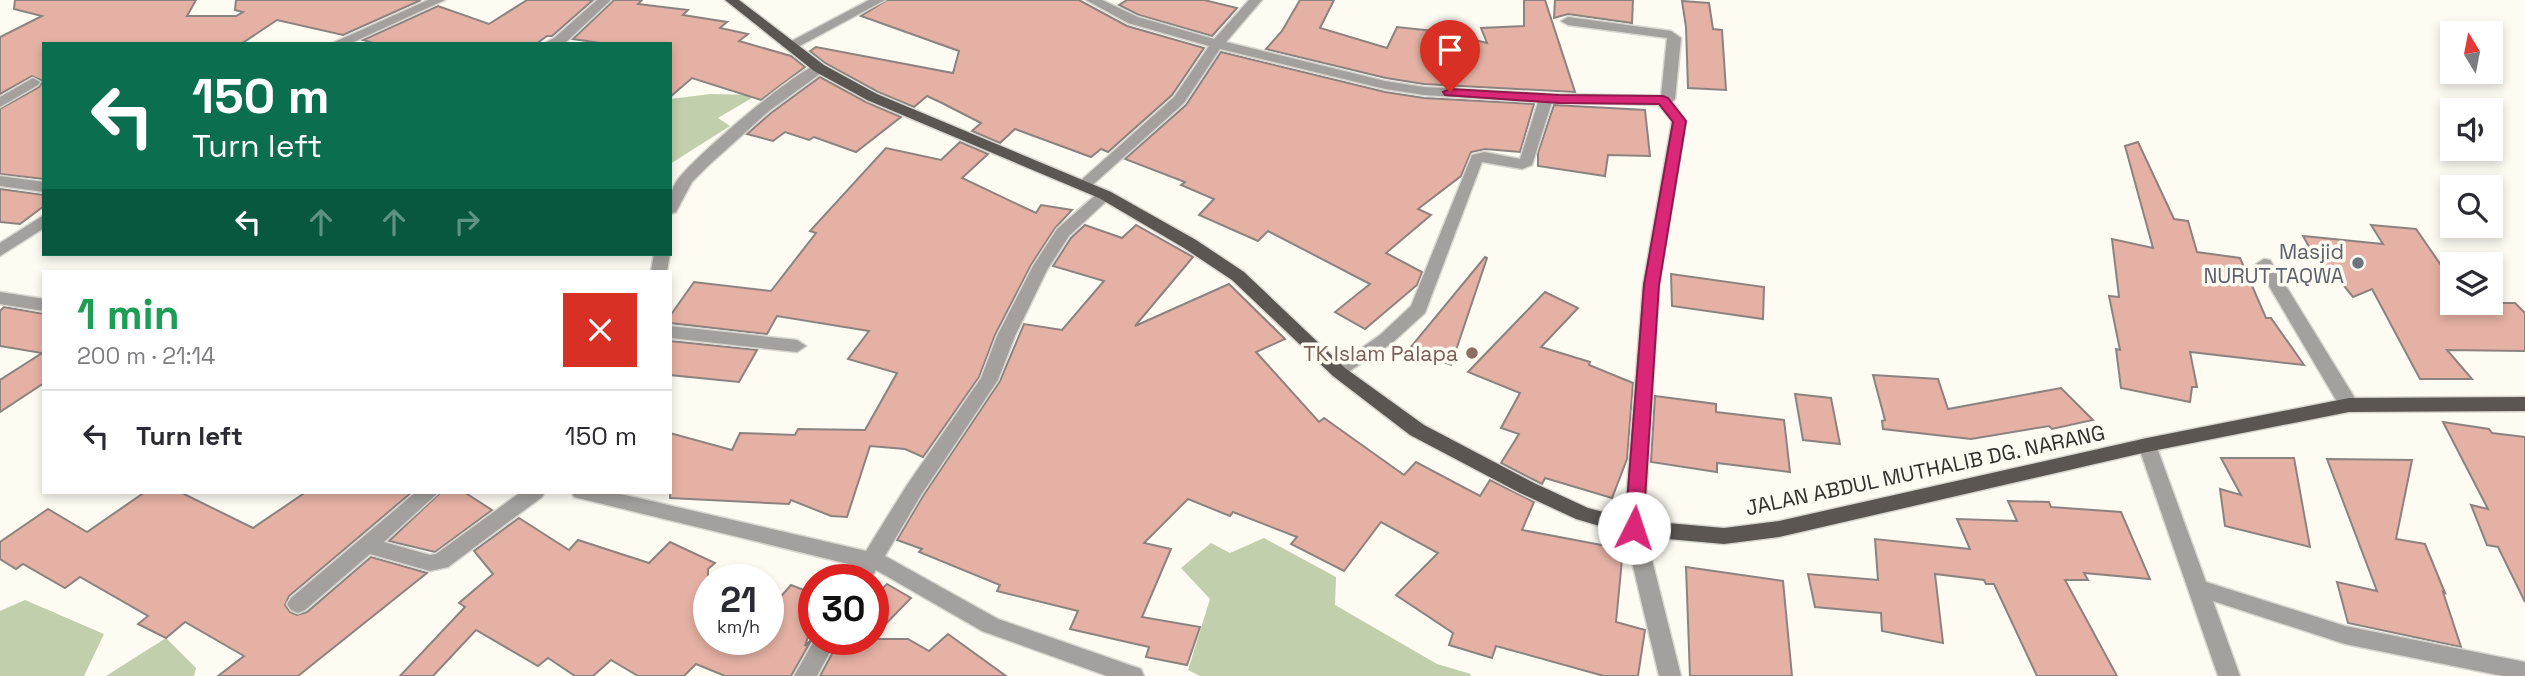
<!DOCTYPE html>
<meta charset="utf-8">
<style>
body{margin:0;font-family:"Space Grotesk",sans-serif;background:#f7f7f7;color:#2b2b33;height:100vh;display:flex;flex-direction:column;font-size:26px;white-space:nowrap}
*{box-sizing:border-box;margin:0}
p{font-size:23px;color:#7c7c81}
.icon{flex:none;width:38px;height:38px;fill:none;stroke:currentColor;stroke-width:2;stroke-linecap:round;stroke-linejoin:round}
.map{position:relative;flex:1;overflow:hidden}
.panel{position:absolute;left:42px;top:270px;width:630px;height:224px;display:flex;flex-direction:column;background:#fff;border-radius:0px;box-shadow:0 4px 10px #0003}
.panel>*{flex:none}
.guide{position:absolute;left:42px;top:42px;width:630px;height:214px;border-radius:0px;box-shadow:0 4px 10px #0003;background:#0b6e4f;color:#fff;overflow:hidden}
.needle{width:46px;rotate:350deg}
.fabs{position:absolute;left:2440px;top:21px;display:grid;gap:14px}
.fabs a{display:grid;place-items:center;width:63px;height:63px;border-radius:0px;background:#fff;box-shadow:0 4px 10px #0003;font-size:35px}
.speed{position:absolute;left:693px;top:564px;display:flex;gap:14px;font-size:35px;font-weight:700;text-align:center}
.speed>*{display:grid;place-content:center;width:91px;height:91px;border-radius:50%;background:#fff;box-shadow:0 4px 10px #0003;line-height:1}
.speed small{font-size:18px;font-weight:400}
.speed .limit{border:10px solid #d22;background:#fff;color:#111}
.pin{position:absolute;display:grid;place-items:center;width:60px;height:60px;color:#fff;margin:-72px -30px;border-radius:50% 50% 50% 0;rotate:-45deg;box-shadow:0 0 7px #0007}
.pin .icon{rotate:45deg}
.me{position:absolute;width:77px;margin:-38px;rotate:4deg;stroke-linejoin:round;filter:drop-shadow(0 0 5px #0008)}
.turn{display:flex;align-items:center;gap:24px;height:147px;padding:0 35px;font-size:32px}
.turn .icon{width:91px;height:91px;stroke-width:2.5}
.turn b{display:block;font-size:49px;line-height:60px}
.lanes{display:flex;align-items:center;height:66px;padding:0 35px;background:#0003;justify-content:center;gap:35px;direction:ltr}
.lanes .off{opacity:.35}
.round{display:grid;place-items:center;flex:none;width:74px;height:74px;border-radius:0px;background:#f7f7f7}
.head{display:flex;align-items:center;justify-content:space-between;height:119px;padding:0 35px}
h1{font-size:42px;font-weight:600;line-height:52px;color:#1e9e55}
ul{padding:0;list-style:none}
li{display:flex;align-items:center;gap:21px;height:91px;padding:0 35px;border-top:2px solid #e1e1e2}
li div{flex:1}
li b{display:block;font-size:26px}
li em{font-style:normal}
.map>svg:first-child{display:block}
.green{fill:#c1cfac}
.building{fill:#e5b1a4;stroke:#8c8381;stroke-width:2}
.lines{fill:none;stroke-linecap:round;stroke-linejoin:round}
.minor-casing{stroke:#d8d6cf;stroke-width:3}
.primary-casing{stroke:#d8d6cf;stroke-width:3}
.minor{fill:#a3a09d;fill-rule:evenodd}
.primary{fill:#5b5652;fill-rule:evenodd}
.route{fill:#db2777;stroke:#8e194d;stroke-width:2}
.worship-dot{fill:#6b7280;stroke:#fdfbf2;stroke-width:2.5}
.education-dot{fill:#8d6e63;stroke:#fdfbf2;stroke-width:2.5}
.labels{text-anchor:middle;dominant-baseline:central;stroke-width:7;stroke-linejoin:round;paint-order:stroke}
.worship-label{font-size:21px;fill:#5b616d;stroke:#fdfbf2;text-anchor:end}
.education-label{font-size:21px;fill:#785e54;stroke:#fdfbf2;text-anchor:end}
.street-label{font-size:21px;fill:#31302d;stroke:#fdfbf2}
</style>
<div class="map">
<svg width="2525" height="676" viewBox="0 0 2525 676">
<rect width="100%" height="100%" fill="#fdfbf2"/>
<!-- green -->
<g class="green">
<polygon points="711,94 757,95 718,118 730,126 670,164 670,99"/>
<polygon points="1264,538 1336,577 1335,605 1437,664 1471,674 1470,676 1200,676 1188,670 1210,599 1181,568 1211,543 1230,553"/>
<polygon points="25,600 104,634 84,676 0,676 0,611"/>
<polygon points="166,638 196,668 194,676 106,676"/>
</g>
<!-- building -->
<g class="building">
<polygon points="15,0 196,0 187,16 236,16 243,12 235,10 236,0 421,0 343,35 277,20 241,44 44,44 44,179 0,174 0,109 39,87 43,81 32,76 0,94 0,37 42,16 14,9"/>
<polygon points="527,0 593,0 552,36 547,36 536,44 377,44 363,40 438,6 489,24"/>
<polygon points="614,0 642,0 638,4 688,10 683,15 727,22 720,28 748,34 739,41 791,56 805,67 761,100 692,78 670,97 670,44 607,44 573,39"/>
<polygon points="887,0 1079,0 1127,26 1204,48 1172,95 1108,152 1101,149 1091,157 1015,129 1000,143 972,131 981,123 942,103 927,96 914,107 878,92 825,63 810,51 816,47 953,73 959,51 861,16"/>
<polygon points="1127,0 1204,0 1237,8 1212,36 1139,15 1119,5"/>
<polygon points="1300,0 1334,0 1320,28 1387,48 1397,27 1443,32 1487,43 1481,28 1524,26 1524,0 1545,0 1575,92 1424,84 1386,78 1266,49 1282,31"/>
<polygon points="1555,0 1633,0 1632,23 1568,14 1554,18"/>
<polygon points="1682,1 1709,3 1713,29 1722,30 1726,90 1688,88 1686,27"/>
<polygon points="1221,52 1385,92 1424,98 1534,104 1520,152 1485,149 1471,152 1461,176 1418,209 1431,215 1386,253 1422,272 1417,285 1365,329 1335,312 1370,284 1268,231 1258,241 1199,215 1214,199 1181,185 1185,182 1125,159 1186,105"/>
<polygon points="820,77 866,102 901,117 856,152 814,137 809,140 785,132 773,141 747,134 771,113"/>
<polygon points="1554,105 1645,110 1650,156 1608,155 1605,176 1538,166 1538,153"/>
<polygon points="960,142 988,154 962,178 1036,213 1041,205 1072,210 1055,228 1031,265 995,335 979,377 923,457 905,449 870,446 847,517 831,516 791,500 789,504 670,498 670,433 732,450 740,433 795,435 798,429 865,430 897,373 848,359 869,331 777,316 767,334 670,323 670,316 694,282 771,291 816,233 810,231 886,148 941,160"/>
<polygon points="2138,142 2174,219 2188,221 2197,252 2240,258 2266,318 2271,318 2304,365 2190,352 2197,387 2192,387 2190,402 2121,388 2116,349 2120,350 2109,296 2119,297 2112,239 2153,248 2125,146"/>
<polygon points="0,189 44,195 44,206 20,224 0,222"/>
<polygon points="1085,225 1122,238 1136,225 1193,257 1135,326 1229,284 1285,339 1256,352 1319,422 1324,418 1404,475 1416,462 1480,496 1490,480 1534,502 1522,530 1623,549 1616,622 1645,630 1638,676 1604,676 1496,646 1492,658 1449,645 1453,633 1396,595 1438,553 1381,522 1344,571 1291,544 1297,537 1233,512 1230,516 1188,499 1144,543 1171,549 1142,617 1200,627 1187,665 1146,657 1149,647 1070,629 1078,611 997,591 1000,585 919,552 922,549 897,540 923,496 1000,381 1024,324 1062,330 1104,281 1053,266 1071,238"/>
<polygon points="2371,225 2416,229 2452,281 2452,303 2515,303 2525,313 2525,351 2447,350 2472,379 2420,379 2372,289 2353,297 2336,276 2325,275 2303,236 2383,244"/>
<polygon points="1485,257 1487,258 1451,365 1410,348"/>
<polygon points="1671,274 1764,287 1763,319 1672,306"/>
<polygon points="1545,292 1578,308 1541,347 1590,362 1589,365 1633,383 1627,459 1612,498 1545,478 1542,484 1501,463 1519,434 1501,428 1520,393 1468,372"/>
<polygon points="4,307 44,314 44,383 0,412 0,380 42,353 0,346 0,311"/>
<polygon points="670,341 757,350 739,382 670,375"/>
<polygon points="1873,375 1938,379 1948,409 2061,388 2093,420 2052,429 2049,426 1971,439 1883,429 1882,421 1885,420"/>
<polygon points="1795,394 1831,398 1840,444 1803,440"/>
<polygon points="1655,396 1716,404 1716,412 1784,420 1790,472 1717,463 1717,472 1651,462"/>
<polygon points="2443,422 2489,429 2492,433 2525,437 2525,602 2498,547 2487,545 2471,505 2488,509"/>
<polygon points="2221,458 2294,458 2310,547 2225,526 2220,489 2241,495"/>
<polygon points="2327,459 2412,460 2396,539 2425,544 2445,593 2443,592 2461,647 2348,623 2337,582 2377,591"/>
<polygon points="145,492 180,492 253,528 306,492 412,492 289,596 285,605 290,612 297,615 307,612 371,557 427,573 298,676 218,676 244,656 185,622 166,638 138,624 148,616 80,577 65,588 23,564 16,569 0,559 0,542 48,509 87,532"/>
<polygon points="441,492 464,492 492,510 435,552 389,541"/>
<polygon points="2008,501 2049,502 2051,507 2121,512 2150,579 2084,573 2088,580 2065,580 2117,676 2037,676 1994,584 1986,584 1984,580 1935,574 1943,643 1882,631 1881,613 1815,607 1808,574 1878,580 1875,539 1970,549 1957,519 2017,521"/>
<polygon points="519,518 569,550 578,540 649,563 670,542 715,563 708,569 709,639 768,639 768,611 791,585 814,594 814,618 805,646 812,639 791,676 725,676 696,664 684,676 638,676 611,660 593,676 575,676 548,658 538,666 476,630 433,676 400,676 465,607 459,603 493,574 474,551"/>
<polygon points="1686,567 1783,581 1792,676 1690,676"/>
<polygon points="887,584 911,598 873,637 873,598"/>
<polygon points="948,634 1006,676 820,676 840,639 908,639 929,651"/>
</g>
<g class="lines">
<!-- minor casing -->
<g class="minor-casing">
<g id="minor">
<polygon points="428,0 445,0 349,44 330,44"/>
<polygon points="597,0 611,0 564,44 543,44 554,38"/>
<polygon points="869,0 885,0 794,49 789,50 782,46"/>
<polygon points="1086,0 1102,0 1138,17 1214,39 1249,0 1262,0 1226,42 1385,81 1424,87 1546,94 1661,96 1667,38 1568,25 1561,21 1568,17 1671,31 1681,38 1675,99 1672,102 1686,121 1659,285 1644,528 1681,676 1659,676 1624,528 1643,285 1672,121 1659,105 1552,102 1532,165 1522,169 1482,162 1425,313 1392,343 1339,378 1333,376 1330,372 1333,368 1380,335 1411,306 1472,155 1484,152 1520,159 1538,102 1424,95 1385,89 1220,49 1184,103 1088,189 1078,189 1075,186 1078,183 1174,97 1209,46 1128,23"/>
<path d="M819 64 826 68 824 71 769 111 709 165 692 182 676 212 670 214C670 200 670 189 679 178 696 156 795 70 819 64Z"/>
<polygon points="33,78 40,82 38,85 0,107 0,97"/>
<polygon points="0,176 44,182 44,192 0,186"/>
<polygon points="1105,190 1113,195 1069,236 1047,270 1015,336 998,380 921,495 885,556 998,619 1141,669 1144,676 1107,676 982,631 876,570 871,579 850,579 857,566 574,497 571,492 612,492 866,551 907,485 981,378 997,336 1033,266 1057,229 1099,192"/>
<polygon points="44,215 44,228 0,256 0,243"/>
<polygon points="654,254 670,254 667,271 651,271"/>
<polygon points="2264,259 2270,260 2356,400 2358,405 2356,410 2342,410 2256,264"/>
<polygon points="0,292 44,299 44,311 0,304"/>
<polygon points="670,326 797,340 806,346 797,352 670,338"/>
<polygon points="2147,438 2154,440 2156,445 2206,582 2345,626 2525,662 2525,676 2503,676 2345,644 2213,601 2240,676 2218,676 2138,445 2140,440"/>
<polygon points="416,492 439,492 384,542 430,555 436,554 521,492 545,492 542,497 448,567 430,571 370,554 305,610 298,613 291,610 287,604 291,598"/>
<polygon points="815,639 837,639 817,676 794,676"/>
</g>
</g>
<!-- primary casing -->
<g class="primary-casing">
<polygon id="primary" points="725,0 739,0 824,65 877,94 1111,192 1196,240 1244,272 1345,368 1424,425 1534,483 1588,508 1634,520 1724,528 1779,521 2147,438 2349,398 2525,397 2525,411 2349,412 2147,452 1779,537 1724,544 1634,536 1576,519 1520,493 1410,435 1333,376 1232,280 1184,248 1099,198 867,100 814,71"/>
</g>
<!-- minor -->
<use href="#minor" class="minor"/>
<!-- primary -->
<use href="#primary" class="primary"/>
</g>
<!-- route -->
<polygon class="route" points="1450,89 1559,95 1663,96 1668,98 1686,121 1659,285 1643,528 1640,534 1627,534 1625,528 1644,285 1673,122 1659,104 1559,103 1445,95 1443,92"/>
<!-- markers -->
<circle class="worship-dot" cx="2358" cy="263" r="7"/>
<circle class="education-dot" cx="1472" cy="353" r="7"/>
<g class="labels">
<!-- worship labels -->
<g class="worship-label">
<text x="2344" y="251">Masjid<tspan x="2344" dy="24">NURUT TAQWA</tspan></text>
</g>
<!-- education labels -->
<g class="education-label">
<text x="1458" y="353">TK Islam Palapa</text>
</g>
<!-- street labels -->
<g class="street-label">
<text transform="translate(1925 470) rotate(-12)">JALAN ABDUL MUTHALIB DG. NARANG</text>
</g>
</g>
</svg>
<div class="fabs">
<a><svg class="needle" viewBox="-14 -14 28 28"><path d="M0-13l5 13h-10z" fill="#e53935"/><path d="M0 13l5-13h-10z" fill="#7c7c81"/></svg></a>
<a><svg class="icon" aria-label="sound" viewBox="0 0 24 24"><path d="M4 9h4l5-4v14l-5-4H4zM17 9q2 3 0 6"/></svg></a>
<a><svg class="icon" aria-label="search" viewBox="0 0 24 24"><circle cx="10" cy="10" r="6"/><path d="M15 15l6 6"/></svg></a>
<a><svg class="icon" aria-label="layers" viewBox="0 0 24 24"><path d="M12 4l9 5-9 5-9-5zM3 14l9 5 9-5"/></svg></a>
</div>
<div class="speed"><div>21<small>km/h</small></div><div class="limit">30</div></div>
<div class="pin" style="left:1450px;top:92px;background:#d93025"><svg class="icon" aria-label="arrive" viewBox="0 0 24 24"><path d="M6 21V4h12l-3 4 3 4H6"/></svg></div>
<svg class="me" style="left:1634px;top:528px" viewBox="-20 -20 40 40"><circle r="19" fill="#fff"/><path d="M0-13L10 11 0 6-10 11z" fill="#db2777"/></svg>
<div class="guide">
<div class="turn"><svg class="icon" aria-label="left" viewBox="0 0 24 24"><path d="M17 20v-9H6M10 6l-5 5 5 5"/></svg><div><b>150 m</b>Turn left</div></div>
<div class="lanes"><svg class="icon" aria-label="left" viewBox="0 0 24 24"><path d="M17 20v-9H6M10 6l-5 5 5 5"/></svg><svg class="icon off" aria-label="ahead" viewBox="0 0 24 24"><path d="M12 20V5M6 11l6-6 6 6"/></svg><svg class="icon off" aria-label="ahead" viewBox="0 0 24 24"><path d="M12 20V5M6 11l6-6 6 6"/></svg><svg class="icon off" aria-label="right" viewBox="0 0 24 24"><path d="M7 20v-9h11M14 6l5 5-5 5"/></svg></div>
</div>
<section class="panel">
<div class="head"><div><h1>1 min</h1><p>200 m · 21:14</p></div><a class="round" style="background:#d93025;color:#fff"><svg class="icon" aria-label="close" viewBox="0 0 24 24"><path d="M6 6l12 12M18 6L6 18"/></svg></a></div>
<ul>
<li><svg class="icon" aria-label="left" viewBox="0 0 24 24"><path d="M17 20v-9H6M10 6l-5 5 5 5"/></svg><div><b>Turn left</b></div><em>150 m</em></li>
</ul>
</section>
</div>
